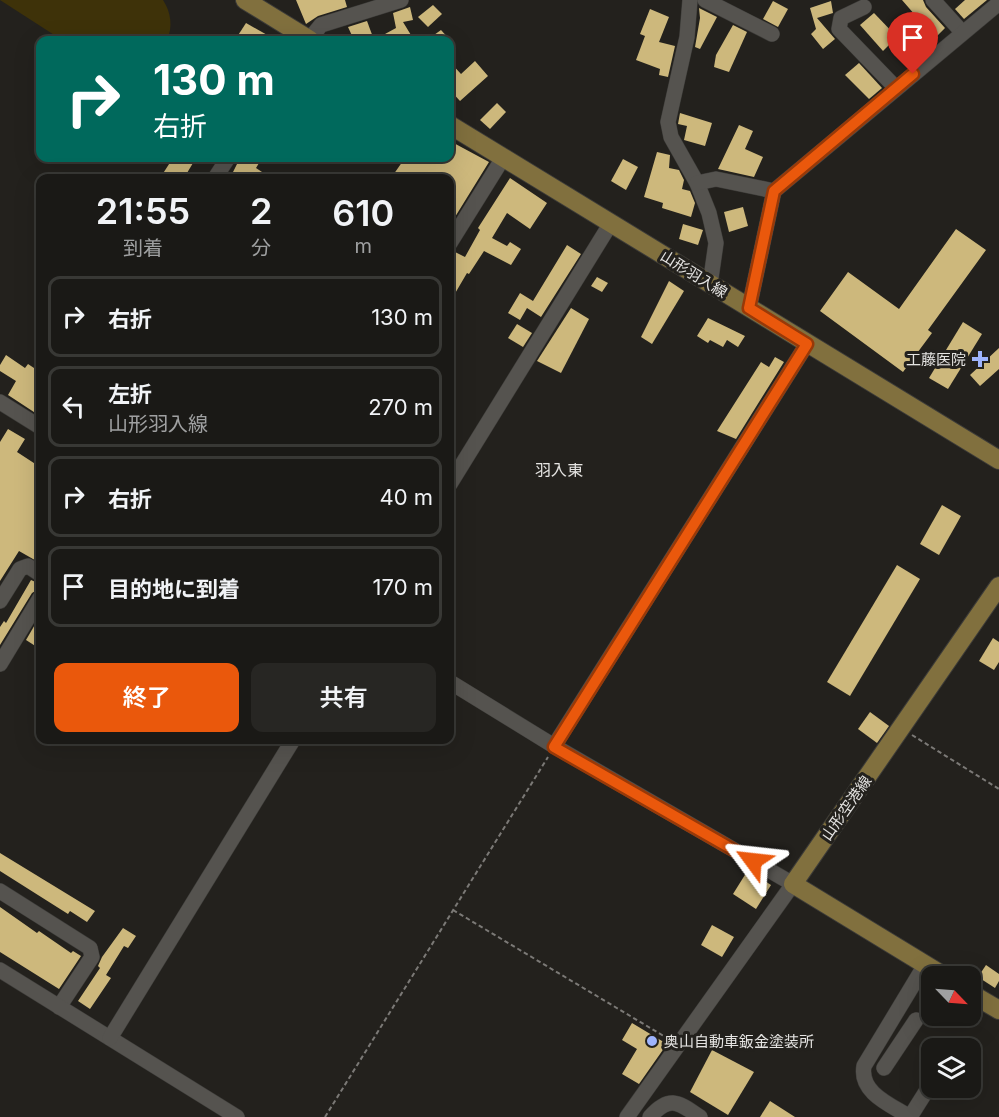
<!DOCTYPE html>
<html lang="ja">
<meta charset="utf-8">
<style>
body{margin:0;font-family:Inter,"Noto Sans JP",sans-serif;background:#272623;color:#f1f3f6;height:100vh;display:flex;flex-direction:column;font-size:22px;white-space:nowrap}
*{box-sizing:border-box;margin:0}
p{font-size:20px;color:#9fa0a1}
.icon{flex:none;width:33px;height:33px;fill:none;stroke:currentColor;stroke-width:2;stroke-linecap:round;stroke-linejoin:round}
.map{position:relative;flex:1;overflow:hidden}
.drawer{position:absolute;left:36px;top:174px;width:418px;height:570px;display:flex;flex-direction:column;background:#1a1916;border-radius:12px;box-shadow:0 6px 24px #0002,0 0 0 2px #383835}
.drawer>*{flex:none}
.banner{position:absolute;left:36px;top:36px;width:418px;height:126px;border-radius:12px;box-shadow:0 6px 24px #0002,0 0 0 2px #383835;background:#00695c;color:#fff;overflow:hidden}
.needle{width:39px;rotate:115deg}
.buttons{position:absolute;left:921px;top:966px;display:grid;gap:12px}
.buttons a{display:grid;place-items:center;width:60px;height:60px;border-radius:12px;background:#1a1916;box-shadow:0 6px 24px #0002,0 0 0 2px #383835;font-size:30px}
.pin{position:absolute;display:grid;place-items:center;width:51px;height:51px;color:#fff;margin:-62px -26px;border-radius:50% 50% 50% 0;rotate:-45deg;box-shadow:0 0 6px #0007}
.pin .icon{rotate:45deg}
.me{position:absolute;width:66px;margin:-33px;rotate:300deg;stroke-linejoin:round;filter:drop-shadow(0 0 4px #0008)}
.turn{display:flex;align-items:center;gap:21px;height:126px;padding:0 18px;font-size:27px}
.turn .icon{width:78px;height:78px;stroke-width:2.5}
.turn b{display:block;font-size:42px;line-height:51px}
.eta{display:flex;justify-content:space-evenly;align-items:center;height:102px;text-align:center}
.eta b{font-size:36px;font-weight:600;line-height:42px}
.button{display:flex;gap:12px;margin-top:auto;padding:12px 18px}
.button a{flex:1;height:69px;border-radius:12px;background:#ea580c;color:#fff;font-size:24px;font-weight:600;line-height:69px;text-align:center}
.button a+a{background:#272623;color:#f1f3f6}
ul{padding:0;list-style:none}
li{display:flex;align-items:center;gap:18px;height:81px;margin:0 12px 9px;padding:0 6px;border:3px solid #383835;border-radius:12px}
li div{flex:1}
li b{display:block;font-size:22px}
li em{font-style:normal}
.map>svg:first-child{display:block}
.green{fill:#3e3209}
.building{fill:#cdb87c}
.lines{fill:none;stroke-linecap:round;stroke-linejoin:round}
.minor-casing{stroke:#3c3b38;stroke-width:16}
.major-casing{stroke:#3c3b38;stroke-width:20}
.path{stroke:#7b7976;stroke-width:2;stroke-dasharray:4.5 3;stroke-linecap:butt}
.minor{stroke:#55534f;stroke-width:15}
.major{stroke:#81703e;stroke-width:18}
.route-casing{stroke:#983908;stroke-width:15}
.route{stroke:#ea580c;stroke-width:10}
.poi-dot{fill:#9eb4fd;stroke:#23211d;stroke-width:2}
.labels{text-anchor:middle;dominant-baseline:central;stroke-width:6;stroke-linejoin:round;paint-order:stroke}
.street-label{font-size:15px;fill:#e5e4e2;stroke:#23211d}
.poi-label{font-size:15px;fill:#e5e4e2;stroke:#23211d;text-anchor:end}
.neighbourhood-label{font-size:16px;fill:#e5e4e2;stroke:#23211d}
</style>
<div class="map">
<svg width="999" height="1117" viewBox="0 0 999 1117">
<rect width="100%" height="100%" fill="#23211d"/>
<!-- green -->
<path class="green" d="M0 0H163C171 12 173 27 167 40H62Z"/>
<!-- building -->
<g class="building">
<polygon points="296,0 345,0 347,7 318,16 306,24"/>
<polygon points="902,0 923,0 926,7 945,28 935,38"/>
<polygon points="965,0 987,0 964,19 955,9"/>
<polygon points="773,1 788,9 778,27 763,19"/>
<polygon points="831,1 833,13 817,18 835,39 823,49 811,34 816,29 810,8"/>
<polygon points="433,5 442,14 428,27 418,17"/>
<polygon points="410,7 413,20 403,22 414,40 374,40 396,28 393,13"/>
<polygon points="699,8 717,17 700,49 695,47 700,18"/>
<polygon points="650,9 669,17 659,42 675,46 668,77 659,75 660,69 636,60 645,36 640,34"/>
<polygon points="874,13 897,37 883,51 860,25"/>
<polygon points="367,21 374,40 354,40 348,27"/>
<polygon points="246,23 276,40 235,40"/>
<polygon points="733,25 747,32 729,72 714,67 716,55"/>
<polygon points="441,30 450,40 427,40"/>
<polygon points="475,61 488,76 460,101 450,90 450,62 461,74"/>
<polygon points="859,63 882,88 869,99 845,75"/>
<polygon points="497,103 506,112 490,129 480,120"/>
<polygon points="680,113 712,123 705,146 684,140 687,126 678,124"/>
<polygon points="739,125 753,131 745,149 763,157 754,177 718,169"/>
<polygon points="450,141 489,162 455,217 450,214 450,193 455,185 450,178 391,178 405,158 450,158"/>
<polygon points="657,152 670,155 669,168 679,170 684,180 682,189 690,191 695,203 691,217 662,208 663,203 644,197"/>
<polygon points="173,158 196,158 184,178 160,178"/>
<polygon points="240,158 262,158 256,168 262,172 258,178 245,178 233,172"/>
<polygon points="623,159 638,167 626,190 611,181"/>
<polygon points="510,178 547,203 530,229 507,213 492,238 507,246 510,242 521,249 511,265 484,251 469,274 467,273 450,302 450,262 455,252 465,257 480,230 478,228"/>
<polygon points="743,207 748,226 729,232 724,212"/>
<polygon points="683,224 703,230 698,245 679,239"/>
<polygon points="956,229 986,250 928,330 932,333 903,372 820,311 848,272 899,309"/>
<polygon points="567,245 581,254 541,317 527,308 520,320 508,313 520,293 533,301"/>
<polygon points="597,277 608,283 602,292 591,286"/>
<polygon points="669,281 684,291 652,344 641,337"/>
<polygon points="571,308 589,319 561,373 537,361"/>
<polygon points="708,318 745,336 738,347 727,340 723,347 710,340 708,343 697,336"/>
<polygon points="963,322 982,334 948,389 929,378"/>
<polygon points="517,324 532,333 523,347 508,338"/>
<polygon points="999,348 999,369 980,386 970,375"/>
<polygon points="6,355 25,368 28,364 40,372 40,416 8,395 16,381 0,371 0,365"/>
<polygon points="775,357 784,362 736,439 717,431 761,362 769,367"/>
<polygon points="8,429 25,439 17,452 40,467 40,563 19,551 0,581 0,442"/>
<polygon points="942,505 961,516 939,555 920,544"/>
<polygon points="897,565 920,579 850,696 827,682"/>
<polygon points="31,580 40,584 40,588 32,593 0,645 0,627 4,621 6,623"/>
<polygon points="40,616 40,649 26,640"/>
<polygon points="993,638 999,642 999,662 994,670 979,661"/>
<polygon points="870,712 889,726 877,743 858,729"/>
<polygon points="0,853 95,911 87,922 70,911 68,914 0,871"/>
<polygon points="748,870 771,885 756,909 733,894"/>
<polygon points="0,907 37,933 39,931 71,953 73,951 81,956 59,989 0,952"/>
<polygon points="712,925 734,937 722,957 701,945"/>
<polygon points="123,928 136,936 128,948 124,946 106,975 111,978 90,1009 78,1001 100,968 98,966 102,957"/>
<polygon points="986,965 999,974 999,981 995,988 978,977"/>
<polygon points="632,1023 667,1044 639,1084 622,1074 637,1049 622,1040"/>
<polygon points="712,1050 754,1072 728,1115 690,1092"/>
<polygon points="770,1101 795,1117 760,1117"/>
</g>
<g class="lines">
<!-- minor casing -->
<g class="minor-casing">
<g id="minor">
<polyline points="690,0 687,37 668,122 671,137 697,183 709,213 716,243 710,285"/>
<polyline points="705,0 772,34"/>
<polyline points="933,0 962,32"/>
<polyline points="864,7 841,18 839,29 896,88"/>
<polyline points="309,40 321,25 401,0"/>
<polyline points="215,178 228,158"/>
<polyline points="697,183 716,179 774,191"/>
<polyline points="450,243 503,158"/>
<polyline points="749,308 774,191 999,3"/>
<polyline points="0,402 40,427"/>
<polyline points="450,484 611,223"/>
<polyline points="0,601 20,569 28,566 40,574"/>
<polyline points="0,664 40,598"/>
<polyline points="450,682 554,746 793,884 627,1117"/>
<polyline points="554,746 807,344"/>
<polyline points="0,891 90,948 92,957 59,1007"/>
<path d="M925 965 864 1066C859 1093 891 1105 910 1117L932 1082"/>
<polyline points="0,970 237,1117"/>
<polyline points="110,1038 293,740"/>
<polyline points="953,1048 955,1046"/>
<polyline points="884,1068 916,1020"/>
<path d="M650 1117C670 1094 679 1103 700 1117"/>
</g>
</g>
<!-- major casing -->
<g class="major-casing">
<g id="major">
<polyline points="245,0 310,40"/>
<polyline points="450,125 999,460"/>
<polyline points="944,976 793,884 999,586"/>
<polyline points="970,993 999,1010"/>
</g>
</g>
<!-- path -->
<g class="path">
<polyline points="912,735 999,789"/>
<polyline points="453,910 667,1038"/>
<polyline points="325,1117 548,757"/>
</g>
<!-- minor -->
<use href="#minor" class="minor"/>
<!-- major -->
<use href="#major" class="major"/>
</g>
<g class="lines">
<!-- route casing -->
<g class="route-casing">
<polyline id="route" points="753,861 554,747 807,344 749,308 774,191 913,74"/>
</g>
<!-- route -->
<use href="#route" class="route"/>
</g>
<!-- markers -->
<g class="poi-dot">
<path d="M977 350h6v6h6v6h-6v6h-6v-6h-6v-6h6z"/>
<circle cx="652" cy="1041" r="6"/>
</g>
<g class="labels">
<!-- street labels -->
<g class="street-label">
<text transform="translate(694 274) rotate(32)">山形羽入線</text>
<text transform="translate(846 808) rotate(-55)">山形空港線</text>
</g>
<!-- poi labels -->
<g class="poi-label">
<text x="966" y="359">工藤医院</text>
<text x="664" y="1041" text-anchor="start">奥山自動車鈑金塗装所</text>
</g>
<!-- neighbourhood labels -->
<g class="neighbourhood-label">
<text x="559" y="470">羽入東</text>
</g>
</g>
</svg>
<div class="buttons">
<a><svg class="needle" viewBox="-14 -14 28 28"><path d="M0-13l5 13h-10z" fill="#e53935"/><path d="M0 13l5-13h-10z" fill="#9fa0a1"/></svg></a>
<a><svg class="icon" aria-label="layers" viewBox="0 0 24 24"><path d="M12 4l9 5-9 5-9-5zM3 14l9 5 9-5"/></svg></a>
</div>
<div class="pin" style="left:913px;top:74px;background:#d93025"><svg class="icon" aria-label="arrive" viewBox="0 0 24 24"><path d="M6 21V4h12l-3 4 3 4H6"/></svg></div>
<svg class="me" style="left:753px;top:861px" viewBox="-20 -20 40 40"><path d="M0-17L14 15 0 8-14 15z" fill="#ea580c" stroke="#fff" stroke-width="4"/></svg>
<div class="banner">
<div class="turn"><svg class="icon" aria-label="right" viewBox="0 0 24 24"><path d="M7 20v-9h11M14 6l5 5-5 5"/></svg><div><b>130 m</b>右折</div></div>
</div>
<section class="drawer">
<div class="eta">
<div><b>21:55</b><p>到着</p></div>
<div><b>2</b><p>分</p></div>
<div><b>610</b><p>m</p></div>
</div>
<ul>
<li><svg class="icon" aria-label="right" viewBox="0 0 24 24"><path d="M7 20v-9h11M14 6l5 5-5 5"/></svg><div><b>右折</b></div><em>130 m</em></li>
<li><svg class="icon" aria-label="left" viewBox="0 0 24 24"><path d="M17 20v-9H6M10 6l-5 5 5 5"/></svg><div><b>左折</b><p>山形羽入線</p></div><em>270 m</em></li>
<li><svg class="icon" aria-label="right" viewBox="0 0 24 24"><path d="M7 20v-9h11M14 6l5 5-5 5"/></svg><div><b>右折</b></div><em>40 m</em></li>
<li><svg class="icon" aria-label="arrive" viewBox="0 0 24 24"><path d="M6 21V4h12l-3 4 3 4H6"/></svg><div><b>目的地に到着</b></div><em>170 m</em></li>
</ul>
<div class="button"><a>終了</a><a>共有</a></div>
</section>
</div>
